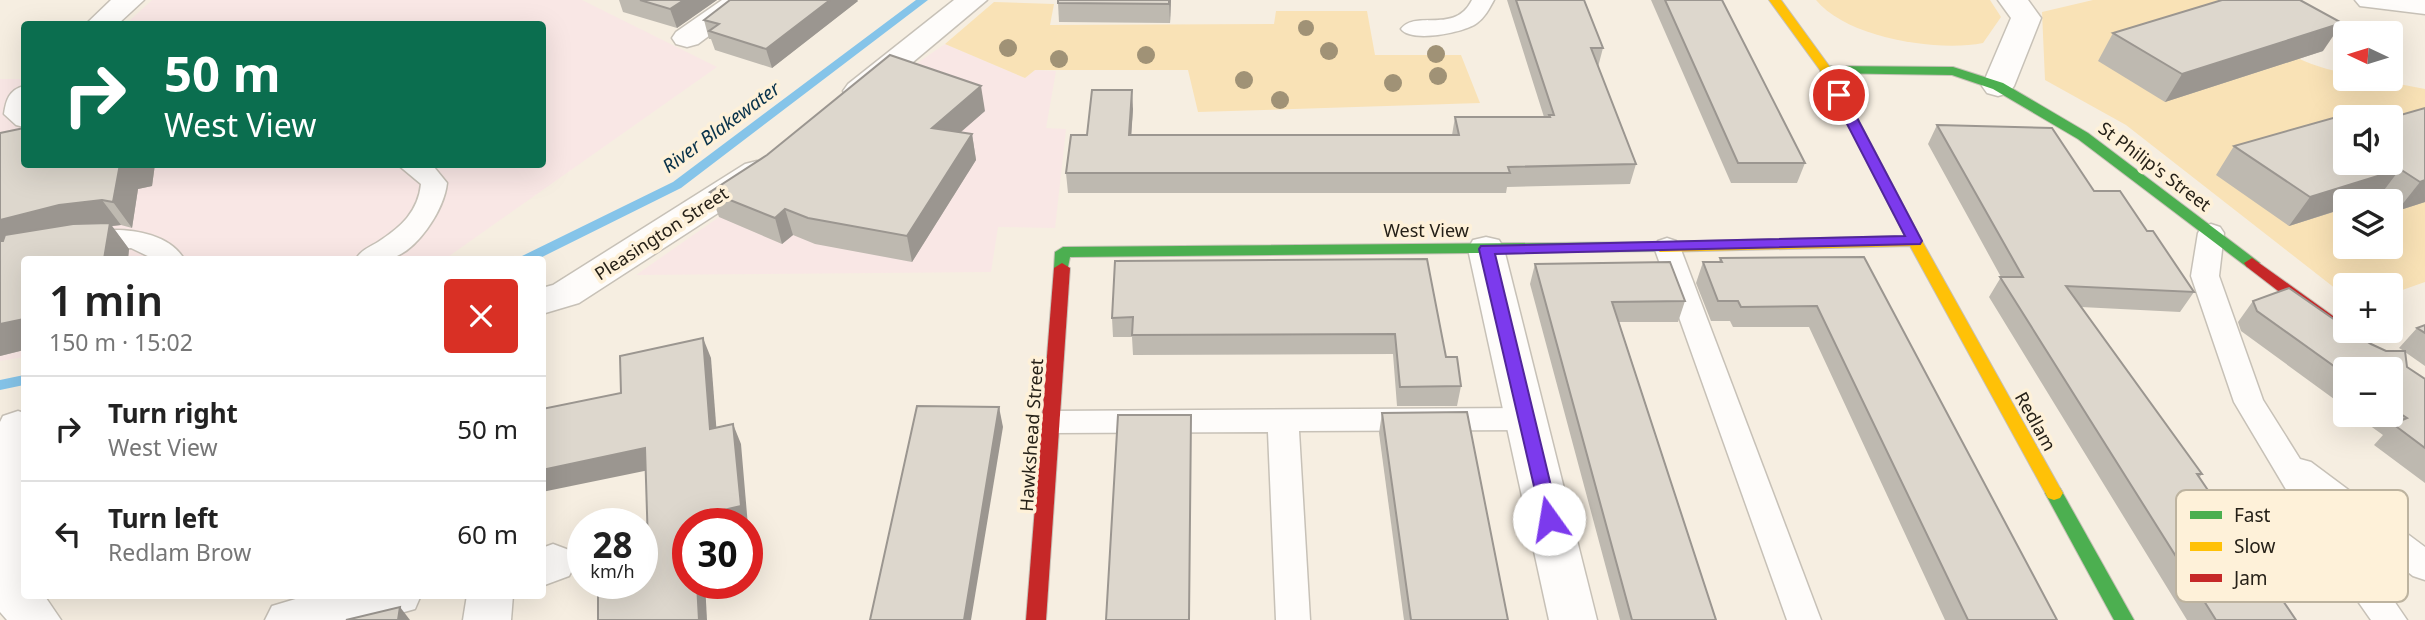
<!DOCTYPE html>
<meta charset="utf-8">
<style>
body{margin:0;font-family:"Noto Sans",sans-serif;background:#f6f6f6;color:#222;height:100vh;display:flex;flex-direction:column;font-size:26px;white-space:nowrap}
*{box-sizing:border-box;margin:0}
p{font-size:23px;color:#767676}
.icon{flex:none;width:38px;height:38px;fill:none;stroke:currentColor;stroke-width:2;stroke-linecap:round;stroke-linejoin:round}
.map{position:relative;flex:1;overflow:hidden}
.side{position:absolute;left:21px;top:256px;width:525px;height:343px;display:flex;flex-direction:column;background:#fff;border-radius:7px;box-shadow:0 7px 28px #0002}
.side>*{flex:none}
.banner{position:absolute;left:21px;top:21px;width:525px;height:147px;border-radius:7px;box-shadow:0 7px 28px #0002;background:#0b6e4f;color:#fff;overflow:hidden}
.needle{width:46px;rotate:274deg}
.buttons{position:absolute;left:2333px;top:21px;display:grid;gap:14px}
.buttons a{display:grid;place-items:center;width:70px;height:70px;border-radius:7px;background:#fff;box-shadow:0 7px 28px #0002;font-size:35px}
.speed{position:absolute;left:567px;top:508px;display:flex;gap:14px;font-size:35px;font-weight:700;text-align:center}
.speed>*{display:grid;place-content:center;width:91px;height:91px;border-radius:50%;background:#fff;box-shadow:0 7px 28px #0002;line-height:1}
.speed small{font-size:18px;font-weight:400}
.speed .limit{border:10px solid #d22;background:#fff;color:#111}
.pin{position:absolute;display:grid;place-items:center;width:60px;height:60px;color:#fff;margin:-30px;border:4px solid #fff;border-radius:50%;box-shadow:0 2px 7px #0007}
.me{position:absolute;width:77px;margin:-38px;rotate:347deg;stroke-linejoin:round;filter:drop-shadow(0 0 5px #0008)}
.turn{display:flex;align-items:center;gap:24px;height:147px;padding:0 28px;font-size:32px}
.turn .icon{width:91px;height:91px;stroke-width:2.5}
.turn b{display:block;font-size:49px;line-height:60px}
.round{display:grid;place-items:center;flex:none;width:74px;height:74px;border-radius:7px;background:#f6f6f6}
.summary{display:flex;align-items:center;justify-content:space-between;height:119px;padding:0 28px}
h1{font-size:42px;font-weight:600;line-height:52px}
ul{padding:0;list-style:none}
li{display:flex;align-items:center;gap:21px;height:105px;padding:0 28px;border-top:2px solid #e0e0e0}
li div{flex:1}
li b{display:block;font-size:26px}
li em{font-style:normal}
.map>svg:first-child{display:block}
.industrial{fill:#f9e7e5}
.green{fill:#f9e2b6;fill-rule:evenodd}
.lines{fill:none;stroke-linecap:round;stroke-linejoin:round}
.stream{fill:#85c4e9;fill-rule:evenodd}
.lane-casing{stroke:#c7c1b7;stroke-width:3}
.street-casing{stroke:#c7c1b7;stroke-width:3}
.fast-casing{stroke:#c7c1b7;stroke-width:2}
.slow-casing{stroke:#c7c1b7;stroke-width:2}
.jam-casing{stroke:#c7c1b7;stroke-width:2}
.lane{fill:#fefcfa;fill-rule:evenodd}
.street{fill:#fefcfa;fill-rule:evenodd}
.fast{fill:#4caf50;fill-rule:evenodd}
.slow{fill:#ffc107;fill-rule:evenodd}
.jam{fill:#c62828;fill-rule:evenodd}
.tree{fill:#a09276}
.wall{fill:#beb9b0}
.shaded-wall{fill:#9b9690}
.building{fill:#ddd7cd;stroke:#9b9690;stroke-width:2}
.route{fill:#7c3aed;stroke:#51269a;stroke-width:2}
.labels{text-anchor:middle;dominant-baseline:central;stroke-width:7;stroke-linejoin:round;paint-order:stroke}
.street-label{font-size:18px;fill:#262118;stroke:#fef1d9}
.water-label{font-size:19px;font-style:italic;fill:#08324a;stroke:#fef1d9}
.key{fill:#fef1d9;stroke:#bdb39f;stroke-width:2}
.key-label{font-size:19px;fill:#262118}
</style>
<div class="map">
<svg width="2425" height="620" viewBox="0 0 2425 620">
<rect width="100%" height="100%" fill="#f6eee1"/>
<!-- industrial -->
<g class="industrial">
<polygon points="152,0 582,0 717,67 445,259 24,259 24,357 0,361 0,79 24,79 24,164 542,164 542,24 126,24"/>
<polygon points="945,44 1025,78 1035,70 1056,71 1046,128 1066,129 1055,228 998,227 991,272 636,275 719,217 894,79"/>
</g>
<!-- green -->
<g class="green">
<path d="M1816 0H1990L2001 17 1983 43C1937 52 1847 38 1816 0Z"/>
<path d="M2093 0H2226C2268 39 2286 62 2345 73V79H2373L2425 89V282L2391 294 2390 285H2345V296L2126 125 2045 80 2042 12ZM2345 117H2390V163H2345ZM2345 201H2390V247H2345Z"/>
<polygon points="994,2 1054,4 1050,25 1274,24 1276,11 1367,11 1375,55 1461,55 1480,103 1198,112 1188,70 1035,70 1025,78 945,44"/>
</g>
<g class="lines">
<!-- stream -->
<g class="stream">
<polygon points="916,0 928,0 681,188 538,259 520,259 522,256 673,182"/>
<polygon points="24,375 24,385 0,390 0,380"/>
</g>
<!-- lane casing -->
<g class="lane-casing">
<g id="lane">
<path d="M1472 0H1494C1489 9 1485 17 1477 23 1464 33 1411 43 1401 29 1416 9 1455 35 1472 0Z"/>
<path d="M24 86V127L16 125 4 114C6 100 9 90 24 86Z"/>
<path d="M397 164 434 167 447 183C444 210 417 252 389 259 379 261 366 259 356 259 361 250 370 247 378 242 401 227 418 212 421 184Z"/>
<polygon points="2211,224 2220,227 2224,233 2219,276 2263,400 2300,459 2311,462 2425,547 2425,580 2413,576 2337,517 2407,620 2371,620 2322,550 2234,402 2191,276 2198,233 2202,227"/>
<path d="M109 230C135 229 170 235 184 259H154L131 248 85 251 76 248 72 242 76 236Z"/>
<polygon points="1667,238 1676,241 1680,247 1821,620 1787,620 1654,247 1658,241"/>
<polygon points="1526,408 1537,411 1541,419 1537,427 1526,430 1299,431 1310,620 1276,620 1268,432 1052,433 1041,430 1037,422 1041,414 1052,411"/>
</g>
</g>
<!-- street casing -->
<g class="street-casing">
<g id="street">
<polygon points="111,0 144,0 118,24 86,24"/>
<polygon points="722,0 757,0 698,44 687,47 676,44 672,38 676,32"/>
<polygon points="954,0 987,0 870,98 859,101 848,98 843,91 848,84"/>
<polygon points="1998,0 2028,0 2041,18 2014,86 2009,93 1998,96 1987,93 1982,86 2011,18"/>
<polygon points="2355,0 2425,0 2425,14 2360,6"/>
<polygon points="757,161 769,164 774,172 769,180 579,303 542,314 542,288 553,285 745,164"/>
<polygon points="1486,237 1499,240 1504,249 1597,620 1549,620 1468,249 1473,240"/>
<polygon points="18,411 24,413 24,595 44,595 61,620 7,620 0,612 0,422 3,416"/>
<polygon points="553,544 569,550 576,563 569,576 542,586 542,548"/>
<polygon points="309,595 421,595 415,609 376,620 265,620 272,606"/>
<polygon points="467,595 513,595 511,620 463,620"/>
</g>
</g>
<!-- fast casing -->
<g class="fast-casing">
<g id="fast">
<polygon points="1826,66 1953,67 2003,83 2088,133 2260,263 2252,268 2247,267 2078,139 1993,89 1952,75 1821,73 1820,70"/>
<polygon points="1660,242 1667,247 1665,251 1070,257 1067,272 1057,272 1054,268 1055,252 1063,247"/>
<polygon points="2054,486 2060,488 2134,620 2114,620 2045,493 2048,488"/>
</g>
</g>
<!-- slow casing -->
<g class="slow-casing">
<polygon id="slow" points="1769,0 1781,0 1832,70 1922,241 2060,488 2063,493 2060,498 2054,500 2048,498 1910,246 1660,252 1653,247 1660,242 1905,236 1820,70"/>
</g>
<!-- jam casing -->
<g class="jam-casing">
<g id="jam">
<polygon points="2252,258 2333,316 2335,320 2333,324 2321,324 2247,267 2244,263"/>
<polygon points="1062,263 1070,268 1046,620 1026,620 1054,268"/>
</g>
</g>
<!-- lane -->
<use href="#lane" class="lane"/>
<!-- street -->
<use href="#street" class="street"/>
<!-- fast -->
<use href="#fast" class="fast"/>
<!-- slow -->
<use href="#slow" class="slow"/>
<!-- jam -->
<use href="#jam" class="jam"/>
</g>
<!-- trees -->
<g class="tree">
<circle cx="1306" cy="28" r="8"/>
<circle cx="1008" cy="48" r="9"/>
<circle cx="1329" cy="51" r="9"/>
<circle cx="1436" cy="54" r="9"/>
<circle cx="1146" cy="55" r="9"/>
<circle cx="1059" cy="59" r="9"/>
<circle cx="1438" cy="76" r="9"/>
<circle cx="1244" cy="80" r="9"/>
<circle cx="1393" cy="83" r="9"/>
<circle cx="1280" cy="100" r="9"/>
</g>
<!-- wall -->
<g class="wall">
<polygon points="619,0 717,0 677,28 623,12"/>
<polygon points="730,0 857,0 858,1 772,68 715,50 711,39 709,39 704,20"/>
<polygon points="1171,0 1170,23 1059,22 1058,3"/>
<polygon points="1507,0 1584,0 1603,48 1598,67 1636,164 1630,184 1507,187 1506,193 1068,193 1066,173 1087,135 1133,109 1131,135 1452,135 1455,117 1544,117"/>
<polygon points="1651,0 1722,0 1805,163 1797,183 1731,183"/>
<polygon points="2113,33 2323,51 2165,102 2098,61"/>
<polygon points="2425,108 2425,202 2397,211 2390,206 2390,201 2382,201 2378,198 2289,226 2216,175 2234,146 2345,163"/>
<polygon points="985,111 960,132 972,134 976,160 912,262 815,244 793,235 782,244 719,217 710,192"/>
<polygon points="1937,125 2094,191 2147,231 2194,292 2180,312 2081,307 2202,474 2199,478 2296,620 2187,620 1989,297 2001,277 1928,144"/>
<polygon points="24,164 155,164 152,186 138,189 132,228 121,225 112,226 129,249 128,259 24,259 24,350 0,356"/>
<polygon points="1864,257 2057,620 1945,620 1809,327 1733,327 1730,321 1711,321 1696,283 1703,262 1719,262 1720,258"/>
<polygon points="1427,259 1446,357 1461,386 1457,406 1397,406 1393,354 1133,355 1132,337 1113,337 1112,318"/>
<polygon points="1535,264 1685,301 1678,322 1619,322 1716,620 1620,620 1530,284"/>
<polygon points="2253,301 2371,344 2386,351 2404,351 2399,348 2417,328 2425,325 2425,366 2405,352 2407,367 2425,379 2425,483 2374,445 2383,435 2355,415 2390,415 2390,369 2345,369 2345,407 2241,331 2238,322"/>
<polygon points="1382,413 1508,620 1404,620 1379,433"/>
</g>
<!-- shaded-wall -->
<g class="shaded-wall">
<polygon points="684,0 717,0 677,28 670,9"/>
<polygon points="830,0 857,0 858,1 772,68 766,49"/>
<polygon points="1169,0 1171,0 1170,23"/>
<polygon points="2342,23 2323,51 2165,102 2182,74"/>
<polygon points="981,86 985,111 937,153 932,128"/>
<polygon points="1132,90 1133,109 1130,155 1129,135"/>
<polygon points="972,134 976,160 912,262 907,236"/>
<polygon points="120,164 155,164 152,186 138,189 132,228 113,202"/>
<polygon points="2400,169 2378,198 2368,201 2345,201 2345,208 2289,226 2310,197"/>
<polygon points="2425,180 2425,202 2397,211 2420,182"/>
<polygon points="102,200 121,225 112,226 129,249 128,259 104,259 0,251 0,220 59,205"/>
<polygon points="785,209 793,235 782,244 775,218"/>
<polygon points="24,319 24,350 0,356 0,324"/>
<polygon points="703,338 711,358 718,449 710,429"/>
<polygon points="999,407 1003,427 971,620 964,620"/>
<polygon points="733,424 741,444 748,526 747,526 747,523 693,523 693,517"/>
<polygon points="645,448 654,469 542,492 542,470"/>
<polygon points="697,583 705,583 707,620 699,620"/>
<polygon points="400,607 410,620 398,620"/>
</g>
<!-- building -->
<g class="building">
<polygon points="640,0 684,0 670,9"/>
<polygon points="730,0 830,0 766,49 709,31 719,24 704,20"/>
<polygon points="1058,0 1169,0 1169,4 1058,3"/>
<polygon points="1516,0 1584,0 1603,48 1591,48 1636,164 1508,167 1510,173 1066,173 1071,135 1087,135 1092,90 1132,90 1129,135 1459,135 1455,117 1550,117 1549,115 1554,115"/>
<polygon points="1665,0 1722,0 1805,163 1738,163"/>
<polygon points="2222,0 2300,0 2342,23 2182,74 2113,33"/>
<polygon points="890,55 981,86 932,128 972,134 907,236 808,218 785,209 775,218 710,192 767,155"/>
<polygon points="2425,108 2425,180 2420,182 2400,169 2310,197 2234,146 2333,118 2345,125 2345,163 2390,163 2390,118"/>
<polygon points="1937,125 2052,128 2094,191 2120,191 2147,231 2153,231 2194,292 2066,286 2202,474 2197,474 2296,620 2216,620 2000,277 2023,277"/>
<polygon points="24,128 24,164 120,164 113,202 102,200 59,205 0,220 0,133"/>
<polygon points="110,223 104,259 24,259 24,319 0,324 0,241 3,241 5,235 73,224"/>
<polygon points="1864,257 2057,620 1968,620 1817,306 1741,307 1738,301 1718,301 1703,262 1722,262 1720,258"/>
<polygon points="1427,259 1446,357 1457,357 1461,386 1400,387 1395,334 1132,335 1133,317 1112,318 1115,261"/>
<polygon points="1670,262 1685,301 1612,302 1716,620 1632,620 1535,264"/>
<polygon points="2289,288 2345,327 2345,331 2351,331 2371,344 2386,351 2405,351 2407,367 2425,379 2425,448 2393,424 2407,418 2390,407 2390,369 2345,369 2345,374 2257,311 2253,301"/>
<polygon points="2425,325 2425,333 2417,328"/>
<polygon points="703,338 710,429 733,424 741,506 693,517 693,523 688,523 688,583 697,583 699,620 598,620 598,583 642,583 642,546 648,545 645,448 542,470 542,409 621,393 620,356"/>
<polygon points="917,406 999,407 964,620 870,620"/>
<polygon points="1467,412 1508,620 1411,620 1382,413"/>
<polygon points="1118,415 1191,415 1189,620 1106,620"/>
<polygon points="400,607 398,620 346,620"/>
</g>
<!-- route -->
<polygon class="route" points="1839,91 1845,95 1922,241 1920,244 1495,254 1559,519 1549,527 1543,525 1479,249 1481,246 1905,236 1832,95"/>
<g class="labels">
<!-- street labels -->
<g class="street-label">
<text transform="translate(2155 166) rotate(37)">St Philip's Street</text>
<text x="1426" y="230">West View</text>
<text transform="translate(661 233) rotate(-33)">Pleasington Street</text>
<text transform="translate(2036 421) rotate(61)">Redlam</text>
<text transform="translate(1031 435) rotate(-86)">Hawkshead Street</text>
</g>
<!-- water labels -->
<g class="water-label">
<text transform="translate(721 127) rotate(-36)">River Blakewater</text>
</g>
</g>
<!-- legend -->
<rect x="2176" y="490" width="232" height="112" rx="10" class="key"/>
<rect x="2190" y="511" width="32" height="8" fill="#4caf50"/>
<rect x="2190" y="542" width="32" height="9" fill="#ffc107"/>
<rect x="2190" y="574" width="32" height="8" fill="#c62828"/>
<g class="key-label">
<text x="2234" y="522">Fast</text>
<text x="2234" y="553">Slow</text>
<text x="2234" y="585">Jam</text>
</g>
</svg>
<div class="buttons">
<a><svg class="needle" viewBox="-14 -14 28 28"><path d="M0-13l5 13h-10z" fill="#e53935"/><path d="M0 13l5-13h-10z" fill="#767676"/></svg></a>
<a><svg class="icon" aria-label="sound" viewBox="0 0 24 24"><path d="M4 9h4l5-4v14l-5-4H4zM17 9q2 3 0 6"/></svg></a>
<a><svg class="icon" aria-label="layers" viewBox="0 0 24 24"><path d="M12 4l9 5-9 5-9-5zM3 14l9 5 9-5"/></svg></a>
<a>+</a>
<a>−</a>
</div>
<div class="speed"><div>28<small>km/h</small></div><div class="limit">30</div></div>
<div class="pin" style="left:1839px;top:95px;background:#d93025"><svg class="icon" aria-label="arrive" viewBox="0 0 24 24"><path d="M6 21V4h12l-3 4 3 4H6"/></svg></div>
<svg class="me" style="left:1549px;top:519px" viewBox="-20 -20 40 40"><circle r="19" fill="#fff"/><path d="M0-13L10 11 0 6-10 11z" fill="#7c3aed"/></svg>
<div class="banner">
<div class="turn"><svg class="icon" aria-label="right" viewBox="0 0 24 24"><path d="M7 20v-9h11M14 6l5 5-5 5"/></svg><div><b>50 m</b>West View</div></div>
</div>
<section class="side">
<div class="summary"><div><h1>1 min</h1><p>150 m · 15:02</p></div><a class="round" style="background:#d93025;color:#fff"><svg class="icon" aria-label="close" viewBox="0 0 24 24"><path d="M6 6l12 12M18 6L6 18"/></svg></a></div>
<ul>
<li><svg class="icon" aria-label="right" viewBox="0 0 24 24"><path d="M7 20v-9h11M14 6l5 5-5 5"/></svg><div><b>Turn right</b><p>West View</p></div><em>50 m</em></li>
<li><svg class="icon" aria-label="left" viewBox="0 0 24 24"><path d="M17 20v-9H6M10 6l-5 5 5 5"/></svg><div><b>Turn left</b><p>Redlam Brow</p></div><em>60 m</em></li>
</ul>
</section>
</div>
